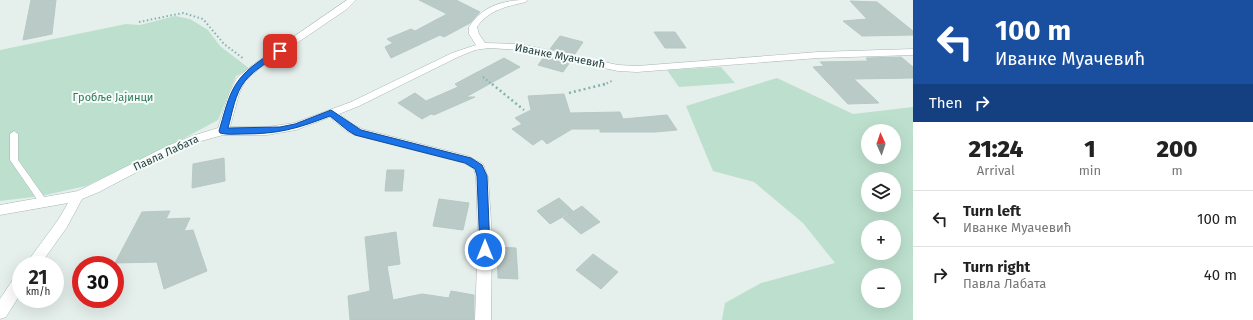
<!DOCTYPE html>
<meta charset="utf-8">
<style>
body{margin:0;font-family:"Fira Sans",sans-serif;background:#f2f2f2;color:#222;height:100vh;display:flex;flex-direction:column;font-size:15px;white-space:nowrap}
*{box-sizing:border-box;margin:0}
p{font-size:13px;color:#767676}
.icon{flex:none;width:22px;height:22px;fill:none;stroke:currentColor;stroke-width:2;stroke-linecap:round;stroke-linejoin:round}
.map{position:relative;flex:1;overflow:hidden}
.details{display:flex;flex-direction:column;background:#fff;width:340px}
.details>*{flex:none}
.guide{background:#1a4fa0;color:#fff;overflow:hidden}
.needle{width:26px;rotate:357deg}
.controls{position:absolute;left:861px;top:124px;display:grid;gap:8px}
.controls a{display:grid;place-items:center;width:40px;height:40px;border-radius:50%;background:#fff;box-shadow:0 4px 16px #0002;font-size:20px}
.speed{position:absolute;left:12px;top:256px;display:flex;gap:8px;font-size:20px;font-weight:700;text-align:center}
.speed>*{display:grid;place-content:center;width:52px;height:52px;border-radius:50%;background:#fff;box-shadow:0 4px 16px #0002;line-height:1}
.speed small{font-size:10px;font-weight:400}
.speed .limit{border:6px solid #d22;background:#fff;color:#111}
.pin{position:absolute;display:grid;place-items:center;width:34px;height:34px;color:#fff;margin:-17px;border-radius:8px;box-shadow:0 2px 6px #0006}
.me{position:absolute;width:44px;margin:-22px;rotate:0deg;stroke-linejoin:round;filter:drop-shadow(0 0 3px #0008)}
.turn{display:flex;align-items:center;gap:14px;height:84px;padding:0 16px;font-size:18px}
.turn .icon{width:52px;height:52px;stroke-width:2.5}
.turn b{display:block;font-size:28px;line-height:34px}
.then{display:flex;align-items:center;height:38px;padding:0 16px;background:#0003;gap:8px;font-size:15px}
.eta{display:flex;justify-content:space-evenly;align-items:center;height:68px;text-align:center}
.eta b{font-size:24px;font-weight:800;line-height:28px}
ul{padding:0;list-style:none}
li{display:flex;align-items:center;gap:12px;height:56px;padding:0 16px;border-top:1px solid #e0e0e0}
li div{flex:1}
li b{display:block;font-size:15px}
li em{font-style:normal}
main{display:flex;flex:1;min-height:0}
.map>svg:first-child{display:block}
.green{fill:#bde0ce;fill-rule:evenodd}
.building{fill:#bacac6;stroke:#b7c9c5}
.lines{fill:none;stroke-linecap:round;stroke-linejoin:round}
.service-casing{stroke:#a7b7b5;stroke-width:1}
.minor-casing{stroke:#a7b7b5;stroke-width:1}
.path-far1{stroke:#84b3ae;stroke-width:2;stroke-dasharray:1.5 2.5;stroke-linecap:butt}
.path{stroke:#84b3ae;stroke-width:2.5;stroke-dasharray:2 3;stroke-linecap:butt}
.service{fill:#fff;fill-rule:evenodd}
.minor{fill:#fff;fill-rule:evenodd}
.route{fill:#1a73e8;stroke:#114b97}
.labels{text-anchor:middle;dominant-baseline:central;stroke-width:4;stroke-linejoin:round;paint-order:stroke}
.street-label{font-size:11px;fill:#234140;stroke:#f6fbf9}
.park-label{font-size:11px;fill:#2c7a5b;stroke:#f6fbf9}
</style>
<main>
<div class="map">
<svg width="913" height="320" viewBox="0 0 913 320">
<rect width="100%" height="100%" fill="#e5efec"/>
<!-- green -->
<g class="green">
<polygon points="175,16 190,19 208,30 220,46 250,69 236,76 218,120 177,142 86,186 41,196 0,201 0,50 126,24 140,25"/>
<polygon points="721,67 735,83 679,87 667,70"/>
<path d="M777 78 853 114 913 107V320H722L725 303 761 283 835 263 803 223 754 182 713 171 686 106ZM868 131H894V157H868ZM868 179H894V205H868ZM868 227H894V253H868ZM868 275H894V301H868Z"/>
</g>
<!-- building -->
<g class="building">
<polygon points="31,0 56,0 52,34 23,40"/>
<polygon points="419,0 456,0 480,12 470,23 444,37 440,35 391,58 385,47 393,43 387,39 411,29 415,31 447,14"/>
<polygon points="850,1 877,2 913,31 913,35 862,36 843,21 867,19"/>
<polygon points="654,32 675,32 686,48 665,48"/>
<polygon points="560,36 583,42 575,54 550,49"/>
<polygon points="544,57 570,62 563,72 538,65"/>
<polygon points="901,57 913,67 913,78 854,79 879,103 848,104 813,67 824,66 820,62 868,61 866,58"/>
<polygon points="504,58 520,67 466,97 475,97 434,115 431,114 422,119 398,103 415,93 426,101 458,87 455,84"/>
<polygon points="564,94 570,113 620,112 623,119 667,115 677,130 655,132 600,132 600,129 572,129 547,144 542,139 533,145 512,129 522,124 515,118 531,110 528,96"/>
<polygon points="224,158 225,181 192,188 193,164"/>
<polygon points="387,170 404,170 402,191 385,191"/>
<polygon points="559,198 573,211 550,224 537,211"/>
<polygon points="439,199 469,203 463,230 433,226"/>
<polygon points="582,206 600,222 581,234 563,218"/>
<polygon points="170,211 166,219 190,218 184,231 193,230 207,271 164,289 157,262 115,263 142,212"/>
<polygon points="396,232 400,264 387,266 393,300 422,294 449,298 451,291 474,295 474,320 350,320 348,296 370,291 365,237"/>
<polygon points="497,247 516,248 518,279 498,278"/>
<polygon points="593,254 618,272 601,289 576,270"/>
</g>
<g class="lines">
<!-- service casing -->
<g class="service-casing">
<polygon id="service" points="14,131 18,134 18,160 47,201 48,203 47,205 41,205 10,160 10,134"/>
</g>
<!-- minor casing -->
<g class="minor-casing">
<g id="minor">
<path d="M347 0H356L347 9 260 68 245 81 239 94 230 127H267L294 123 351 102 452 53 476 45 469 34V27C482 6 503 0 527 0L526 2C508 6 488 10 477 27L479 34 485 43 520 44 618 65 637 66 818 52 913 49V55L818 58 637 72 618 71 520 50 489 48 475 50 458 57 359 106 339 114 354 125 362 129 468 156 483 164 488 177 492 236 491 320H475L478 236 476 177 474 169 464 163 355 135 346 131 330 117 296 130 267 135H223L201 141 175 152 99 192 82 199 67 227 40 265H25L58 220 68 203 0 215V205L78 191 167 146 192 136 218 128 229 94 237 78 254 64Z"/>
<polygon points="21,274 21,293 6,317 0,319 0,299 16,275"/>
</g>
</g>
<!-- path-far1 -->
<g class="path-far1">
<polyline points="139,22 183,13 203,19 224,44 244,59"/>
<polyline points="483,77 493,85"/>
<polyline points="603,85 614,80"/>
</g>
<!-- path -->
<g class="path">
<polyline points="492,84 524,110"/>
<polyline points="569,93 605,84"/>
</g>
<!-- service -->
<use href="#service" class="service"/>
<!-- minor -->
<use href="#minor" class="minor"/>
</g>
<!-- route -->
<path class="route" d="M280 48 283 51 282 52C270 61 255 69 245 81 235 93 232 114 228 128L280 127 295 124 331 110 361 130 471 158 482 165 487 176 490 250 489 253 485 255 481 253 480 250 477 176 475 169 465 163 355 135 347 130 330 116C296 129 279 134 242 134 235 134 227 135 220 133L219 131C229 98 230 81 261 60 267 56 273 51 280 48Z"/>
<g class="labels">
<!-- street labels -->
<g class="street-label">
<text transform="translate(560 56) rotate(11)">Иванке Муачевић</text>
<text transform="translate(166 153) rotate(-25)">Павла Лабата</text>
</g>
<!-- park labels -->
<g class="park-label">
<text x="113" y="97">Гробље Јајинци</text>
</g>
</g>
</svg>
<div class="controls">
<a><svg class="needle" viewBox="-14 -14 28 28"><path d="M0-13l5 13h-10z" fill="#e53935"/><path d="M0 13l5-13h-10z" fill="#767676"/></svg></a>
<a><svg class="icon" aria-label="layers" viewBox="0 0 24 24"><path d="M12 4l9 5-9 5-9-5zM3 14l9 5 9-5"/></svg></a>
<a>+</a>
<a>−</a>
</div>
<div class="speed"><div>21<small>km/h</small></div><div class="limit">30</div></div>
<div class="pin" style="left:280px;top:51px;background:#d93025"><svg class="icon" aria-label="arrive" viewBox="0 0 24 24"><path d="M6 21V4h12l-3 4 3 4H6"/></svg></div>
<svg class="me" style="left:485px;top:250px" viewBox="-20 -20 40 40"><circle r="17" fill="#1a73e8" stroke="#fff" stroke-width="3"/><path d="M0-11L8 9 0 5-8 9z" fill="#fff"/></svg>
</div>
<section class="details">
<div class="guide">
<div class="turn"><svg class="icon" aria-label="left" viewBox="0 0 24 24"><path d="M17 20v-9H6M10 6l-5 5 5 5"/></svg><div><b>100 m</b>Иванке Муачевић</div></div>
<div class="then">Then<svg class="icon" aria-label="right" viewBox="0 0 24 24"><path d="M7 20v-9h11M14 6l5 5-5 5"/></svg></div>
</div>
<div class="eta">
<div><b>21:24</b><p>Arrival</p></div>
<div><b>1</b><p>min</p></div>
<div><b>200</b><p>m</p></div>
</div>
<ul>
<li><svg class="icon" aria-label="left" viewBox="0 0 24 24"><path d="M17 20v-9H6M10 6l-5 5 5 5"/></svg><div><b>Turn left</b><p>Иванке Муачевић</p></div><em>100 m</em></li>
<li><svg class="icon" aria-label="right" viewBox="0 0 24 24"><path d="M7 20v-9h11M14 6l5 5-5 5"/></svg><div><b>Turn right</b><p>Павла Лабата</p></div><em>40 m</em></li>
</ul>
</section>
</main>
